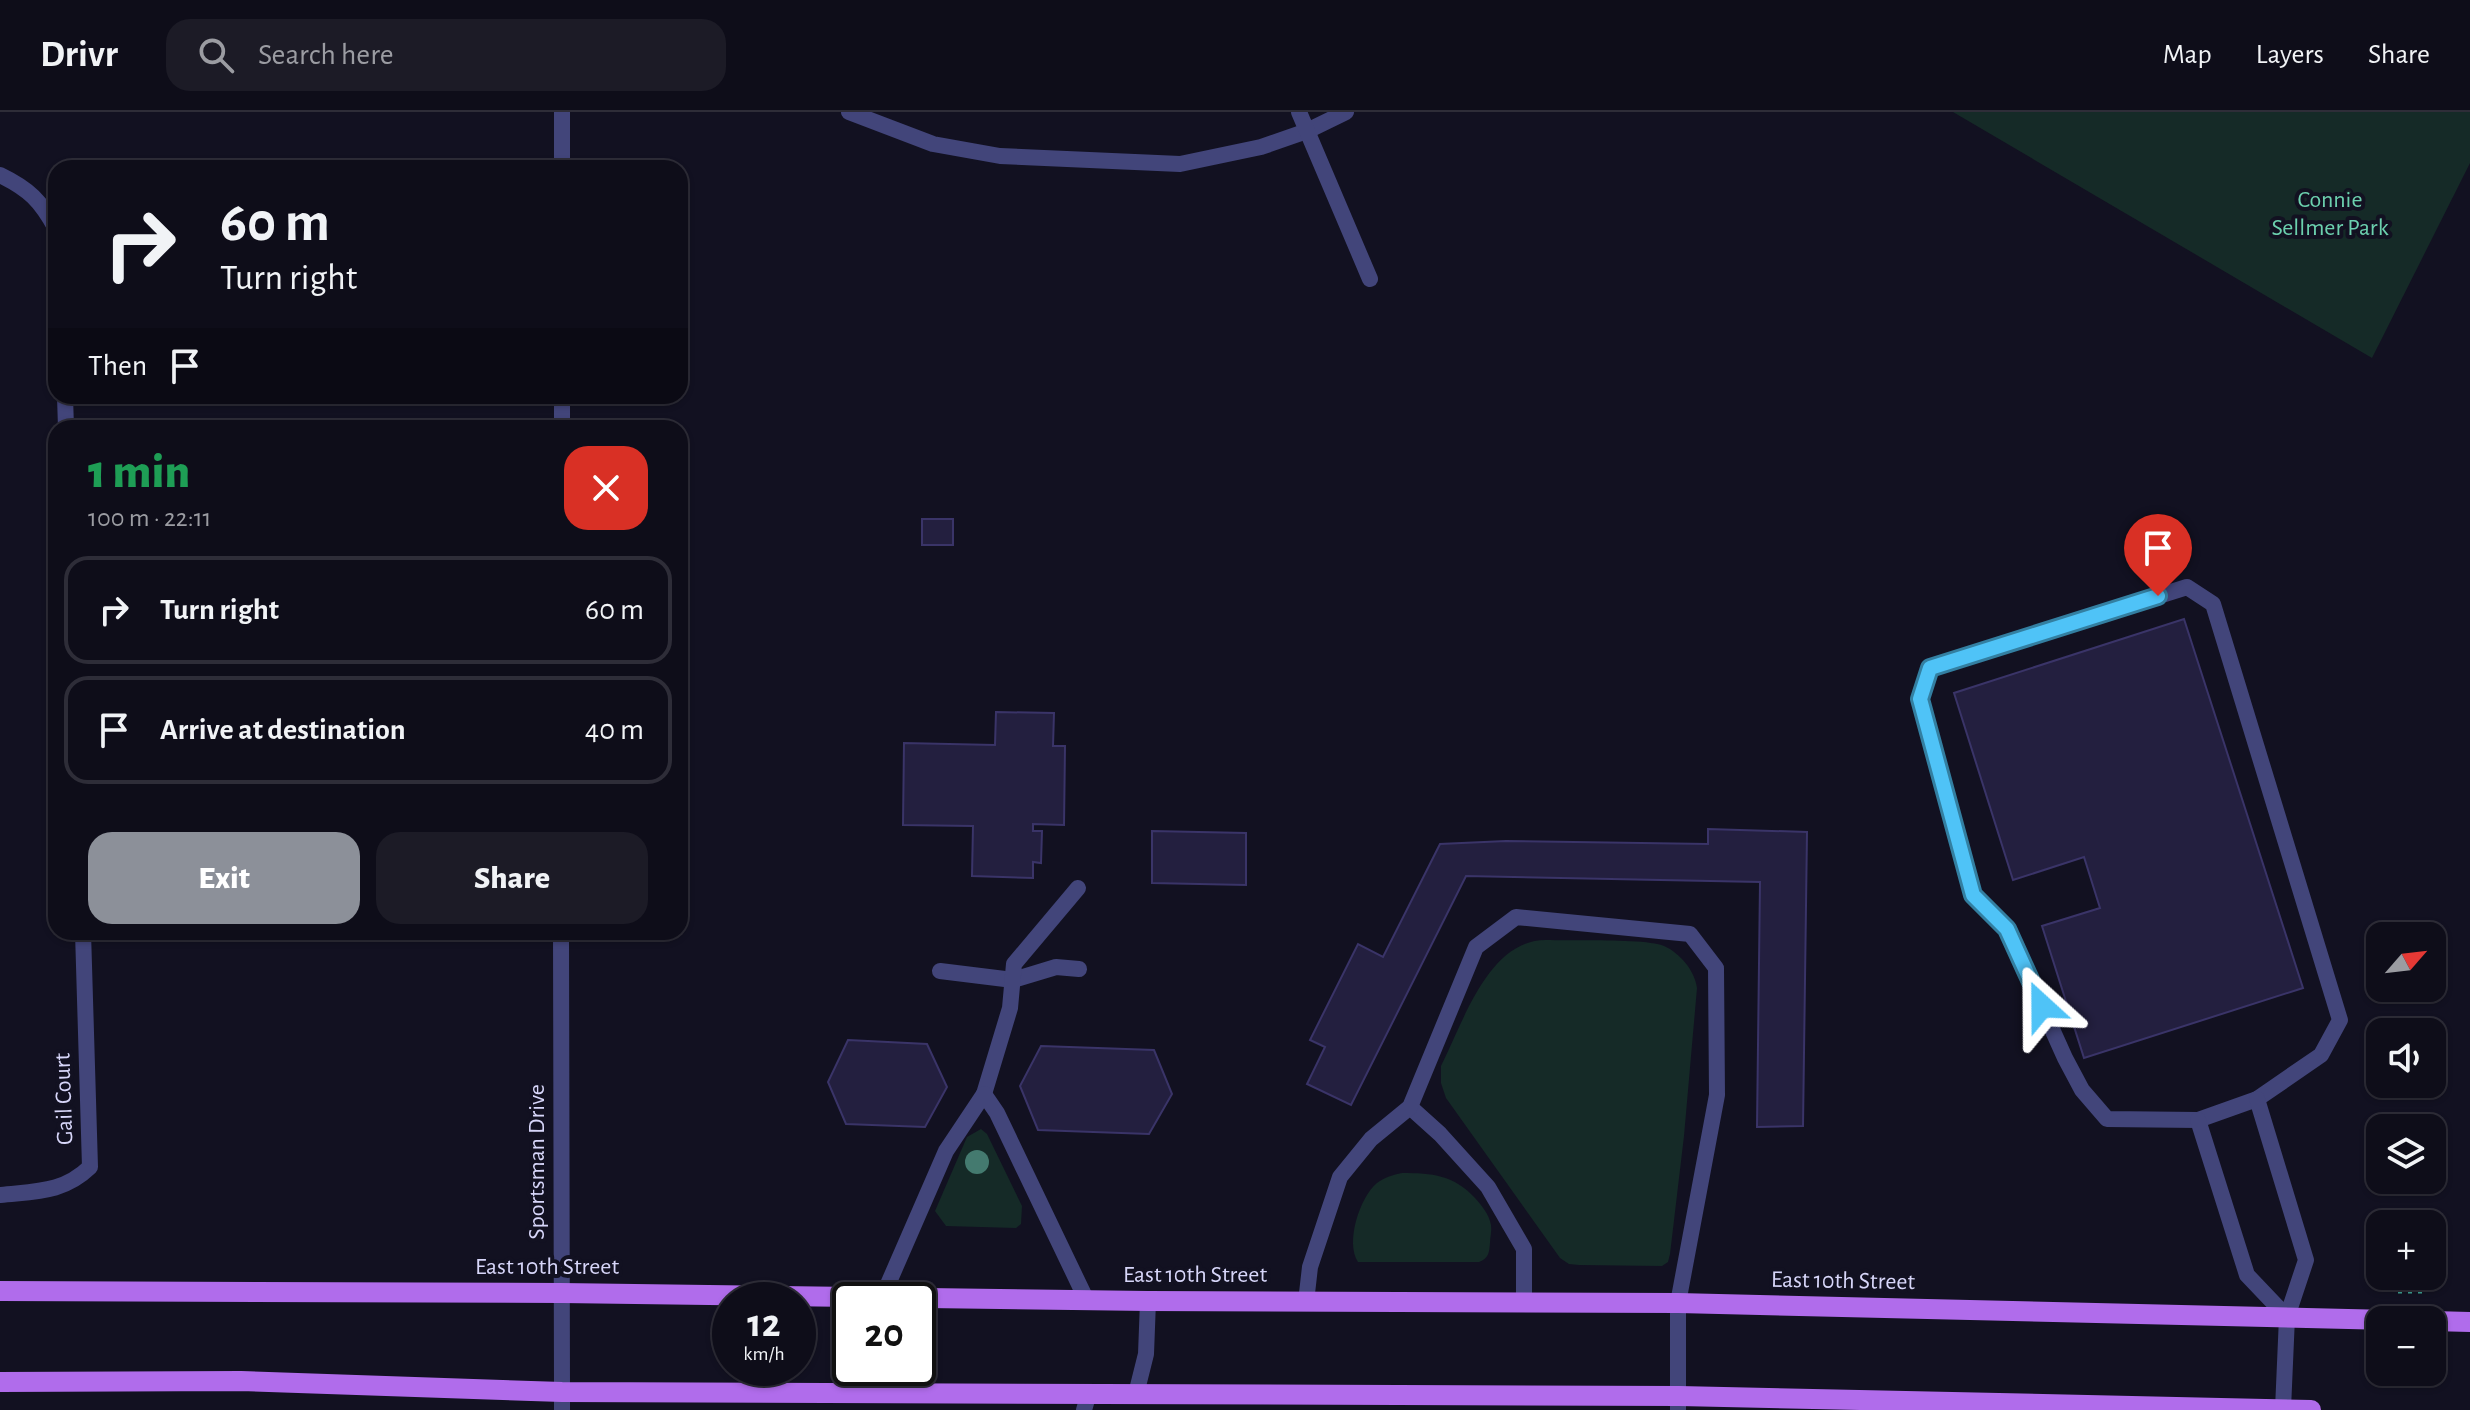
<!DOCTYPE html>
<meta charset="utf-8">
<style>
body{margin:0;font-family:"Alegreya Sans",sans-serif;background:#1c1b26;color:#f1f3f6;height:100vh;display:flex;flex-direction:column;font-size:30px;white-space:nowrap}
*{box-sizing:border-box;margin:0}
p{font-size:26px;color:#9b9ca2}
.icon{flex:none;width:44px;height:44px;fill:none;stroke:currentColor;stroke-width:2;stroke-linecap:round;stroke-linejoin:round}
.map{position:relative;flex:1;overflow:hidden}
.details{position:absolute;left:48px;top:308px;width:640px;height:520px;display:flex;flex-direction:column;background:#0e0d19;border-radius:24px;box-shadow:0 2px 6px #0004,0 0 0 2px #2e2d38}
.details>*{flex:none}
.top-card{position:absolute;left:48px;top:48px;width:640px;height:244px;border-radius:24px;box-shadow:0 2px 6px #0004,0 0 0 2px #2e2d38;background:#0e0d19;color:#f1f3f6;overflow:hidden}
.needle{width:52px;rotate:62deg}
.tools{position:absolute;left:2366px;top:810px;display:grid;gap:16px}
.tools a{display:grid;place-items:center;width:80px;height:80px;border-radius:16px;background:#0e0d19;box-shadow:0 2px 6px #0004,0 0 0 2px #2e2d38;font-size:40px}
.speed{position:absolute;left:712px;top:1170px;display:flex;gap:16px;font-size:40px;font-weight:700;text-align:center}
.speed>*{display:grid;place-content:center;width:104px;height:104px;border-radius:50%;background:#0e0d19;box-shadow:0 2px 6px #0004,0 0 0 2px #2e2d38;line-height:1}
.speed small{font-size:20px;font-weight:400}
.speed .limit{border:4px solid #111;border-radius:12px;background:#fff;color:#111}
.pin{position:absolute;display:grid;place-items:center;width:68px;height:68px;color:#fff;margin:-82px -34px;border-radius:50% 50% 50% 0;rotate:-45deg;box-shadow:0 0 8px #0007}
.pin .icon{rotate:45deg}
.me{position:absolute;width:88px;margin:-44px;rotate:336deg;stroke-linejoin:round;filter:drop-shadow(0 0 6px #0008)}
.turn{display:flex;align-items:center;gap:28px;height:168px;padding:0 40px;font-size:36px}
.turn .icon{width:104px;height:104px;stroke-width:2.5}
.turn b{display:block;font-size:56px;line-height:68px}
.then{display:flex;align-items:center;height:76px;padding:0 40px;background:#0003;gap:16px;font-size:30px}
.round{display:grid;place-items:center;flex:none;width:84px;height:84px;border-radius:24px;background:#1c1b26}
.summary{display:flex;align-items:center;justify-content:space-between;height:136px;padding:0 40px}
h1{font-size:48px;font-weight:800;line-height:60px;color:#1e9e55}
.action{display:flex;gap:16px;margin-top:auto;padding:16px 40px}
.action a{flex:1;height:92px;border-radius:24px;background:#8c9099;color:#fff;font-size:32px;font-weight:800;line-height:92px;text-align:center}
.action a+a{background:#1c1b26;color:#f1f3f6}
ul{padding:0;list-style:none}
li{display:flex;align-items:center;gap:24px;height:108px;margin:0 16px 12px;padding:0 24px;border:4px solid #2e2d38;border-radius:24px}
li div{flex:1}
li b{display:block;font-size:30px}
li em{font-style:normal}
header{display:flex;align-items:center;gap:48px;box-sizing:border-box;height:112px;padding:0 40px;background:#0e0d19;border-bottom:2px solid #2e2d38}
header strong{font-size:38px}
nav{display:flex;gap:44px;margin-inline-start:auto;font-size:28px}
.search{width:560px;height:72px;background:#1c1b26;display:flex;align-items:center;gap:20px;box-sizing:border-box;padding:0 28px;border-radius:24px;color:#9b9ca2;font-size:30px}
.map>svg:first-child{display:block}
.green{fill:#152a27}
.building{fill:#231f3f;stroke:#3a3468;stroke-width:2}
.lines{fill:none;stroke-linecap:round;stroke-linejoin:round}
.path{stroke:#3fa596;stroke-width:5;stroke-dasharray:4 6;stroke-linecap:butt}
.service{stroke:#42457a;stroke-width:16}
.minor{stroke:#42457a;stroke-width:16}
.primary{stroke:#b06ceb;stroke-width:20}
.tree{fill:#447a6f}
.route-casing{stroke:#337fa1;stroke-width:20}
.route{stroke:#4fc3f7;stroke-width:14}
.labels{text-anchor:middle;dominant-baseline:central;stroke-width:8;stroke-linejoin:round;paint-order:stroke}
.park-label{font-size:24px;fill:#6cd0ae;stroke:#121121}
.street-label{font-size:24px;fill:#d7d6f9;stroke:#121121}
</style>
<header>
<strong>Drivr</strong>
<div class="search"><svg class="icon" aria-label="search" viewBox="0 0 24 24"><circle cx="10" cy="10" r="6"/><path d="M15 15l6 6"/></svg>Search here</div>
<nav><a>Map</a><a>Layers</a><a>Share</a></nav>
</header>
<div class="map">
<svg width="2470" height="1298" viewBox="0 0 2470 1298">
<rect width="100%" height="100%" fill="#121121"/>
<!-- green -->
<g class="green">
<polygon points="1953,0 2470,0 2470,51 2372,246"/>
<path d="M1546 828C1570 829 1646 826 1664 834 1680 841 1695 859 1697 876L1684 1024 1670 1142 1668 1150 1662 1154 1579 1153 1569 1152 1560 1146 1446 986 1441 971V954C1463 911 1488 828 1546 828Z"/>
<polygon points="981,1017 987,1022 1022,1094 1021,1112 1016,1116 946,1114 935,1099 967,1025"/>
<path d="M1402 1061C1432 1061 1454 1063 1475 1086 1482 1094 1489 1102 1491 1113 1492 1119 1490 1125 1490 1131 1489 1141 1489 1146 1479 1150H1358C1345 1130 1360 1085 1377 1071 1385 1065 1393 1063 1402 1061Z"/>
</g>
<!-- building -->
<g class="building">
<rect x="922" y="407" width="31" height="26"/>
<polygon points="2184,507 2303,876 2084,946 2042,814 2100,796 2084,745 2013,768 1954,581"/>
<polygon points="996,600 1054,601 1053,634 1065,634 1064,713 1033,712 1033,719 1042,719 1041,751 1033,750 1033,766 972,764 973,714 903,713 904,631 995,633"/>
<polygon points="1708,717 1807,720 1803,1014 1757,1015 1760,770 1466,764 1351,993 1307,972 1325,935 1310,928 1358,832 1383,845 1440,732 1506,729 1708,732"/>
<polygon points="1152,719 1246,721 1246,773 1152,771"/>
<polygon points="848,928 927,932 947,975 925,1015 846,1012 828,970"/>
<polygon points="1041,934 1154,938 1172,982 1149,1022 1038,1018 1020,974"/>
</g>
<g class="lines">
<!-- path -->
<polyline class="path" points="2398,1179 2424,1179"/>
<!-- service -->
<g class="service">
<polygon points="2187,475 2213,492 2340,908 2321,943 2257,987 2198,1008 2107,1007 2082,978 2065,946 2007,817 1973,783 1920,587 1930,556"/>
<polyline points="940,859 1013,868 1056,855 1079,857"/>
<polyline points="984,982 1010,896 1014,852 1078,776"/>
<polyline points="1410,995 1440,1022 1488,1075 1524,1137 1524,1190"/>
<polyline points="2198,1008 2247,1163 2287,1205 2306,1148 2257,987"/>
<polyline points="882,1186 946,1039 984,982 997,1001 1087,1189"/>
<polyline points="1306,1190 1310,1155 1340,1065 1371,1027 1410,995 1476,835 1516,805 1690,822 1716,856 1717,983 1678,1191"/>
<polyline points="562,1280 562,1298"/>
<polyline points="1136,1282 1146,1242 1148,1189"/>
<polyline points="2283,1297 2287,1205"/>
<polyline points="1084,1298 1089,1281"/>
</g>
<!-- minor -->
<g class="minor">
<polyline points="849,0 933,32 1000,44 1180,52 1261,35 1307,19 1346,0"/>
<polyline points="1299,0 1370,167"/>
<polyline points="562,56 562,0"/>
<path d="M0 63C29 77 41 89 56 117"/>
<polyline points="65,284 66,316"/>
<polyline points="562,316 562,284"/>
<polyline points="561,820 562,1280"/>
<path d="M0 1083C36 1079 63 1081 90 1055L83 820"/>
<polyline points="1678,1191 1678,1298"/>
</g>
<!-- primary -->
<g class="primary">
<polyline points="0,1179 561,1181 1148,1189 1678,1191 2390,1208"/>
<polyline points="2432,1209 2470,1210"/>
<polyline points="0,1270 241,1269 562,1280 1679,1284 2311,1298"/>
</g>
</g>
<!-- trees -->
<circle class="tree" cx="977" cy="1050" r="12"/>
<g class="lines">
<!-- route casing -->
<g class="route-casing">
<polyline id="route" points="2042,894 2007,817 1973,783 1920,587 1930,556 2158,484"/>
</g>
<!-- route -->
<use href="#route" class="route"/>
</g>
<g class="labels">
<!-- park labels -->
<g class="park-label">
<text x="2330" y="88">Connie<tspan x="2330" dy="28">Sellmer Park</tspan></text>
</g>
<!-- street labels -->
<g class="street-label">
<text transform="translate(64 987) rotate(-92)">Gail Court</text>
<text transform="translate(537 1050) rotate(-90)">Sportsman Drive</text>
<text x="547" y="1155">East 10th Street</text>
<text x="1195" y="1163">East 10th Street</text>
<text transform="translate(1843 1169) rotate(1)">East 10th Street</text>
</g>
</g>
</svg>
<div class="tools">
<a><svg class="needle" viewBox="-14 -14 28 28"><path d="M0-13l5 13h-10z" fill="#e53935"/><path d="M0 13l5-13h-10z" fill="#9b9ca2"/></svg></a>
<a><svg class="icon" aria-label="sound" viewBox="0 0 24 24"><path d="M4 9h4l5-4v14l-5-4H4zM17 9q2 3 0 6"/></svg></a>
<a><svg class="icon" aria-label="layers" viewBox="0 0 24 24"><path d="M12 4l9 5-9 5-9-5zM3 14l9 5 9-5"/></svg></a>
<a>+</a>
<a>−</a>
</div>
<div class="speed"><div>12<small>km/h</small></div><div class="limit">20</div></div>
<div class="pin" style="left:2158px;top:484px;background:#d93025"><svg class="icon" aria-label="arrive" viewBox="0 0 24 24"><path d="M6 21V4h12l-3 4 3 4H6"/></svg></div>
<svg class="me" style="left:2042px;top:894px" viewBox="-20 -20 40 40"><path d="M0-17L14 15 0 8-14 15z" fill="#4fc3f7" stroke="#fff" stroke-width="4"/></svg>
<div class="top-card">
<div class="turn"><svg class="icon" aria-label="right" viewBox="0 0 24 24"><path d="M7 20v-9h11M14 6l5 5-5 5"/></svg><div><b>60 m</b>Turn right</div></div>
<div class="then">Then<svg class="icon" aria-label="arrive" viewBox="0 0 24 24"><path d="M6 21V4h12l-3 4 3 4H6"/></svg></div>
</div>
<section class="details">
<div class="summary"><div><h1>1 min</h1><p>100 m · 22:11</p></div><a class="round" style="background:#d93025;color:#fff"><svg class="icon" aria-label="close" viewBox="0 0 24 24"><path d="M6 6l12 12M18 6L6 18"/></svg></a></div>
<ul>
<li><svg class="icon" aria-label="right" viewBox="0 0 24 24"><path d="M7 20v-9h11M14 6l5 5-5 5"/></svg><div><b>Turn right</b></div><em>60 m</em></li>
<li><svg class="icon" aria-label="arrive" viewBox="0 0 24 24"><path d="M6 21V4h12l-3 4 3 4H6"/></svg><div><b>Arrive at destination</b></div><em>40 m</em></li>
</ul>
<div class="action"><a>Exit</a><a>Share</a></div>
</section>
</div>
